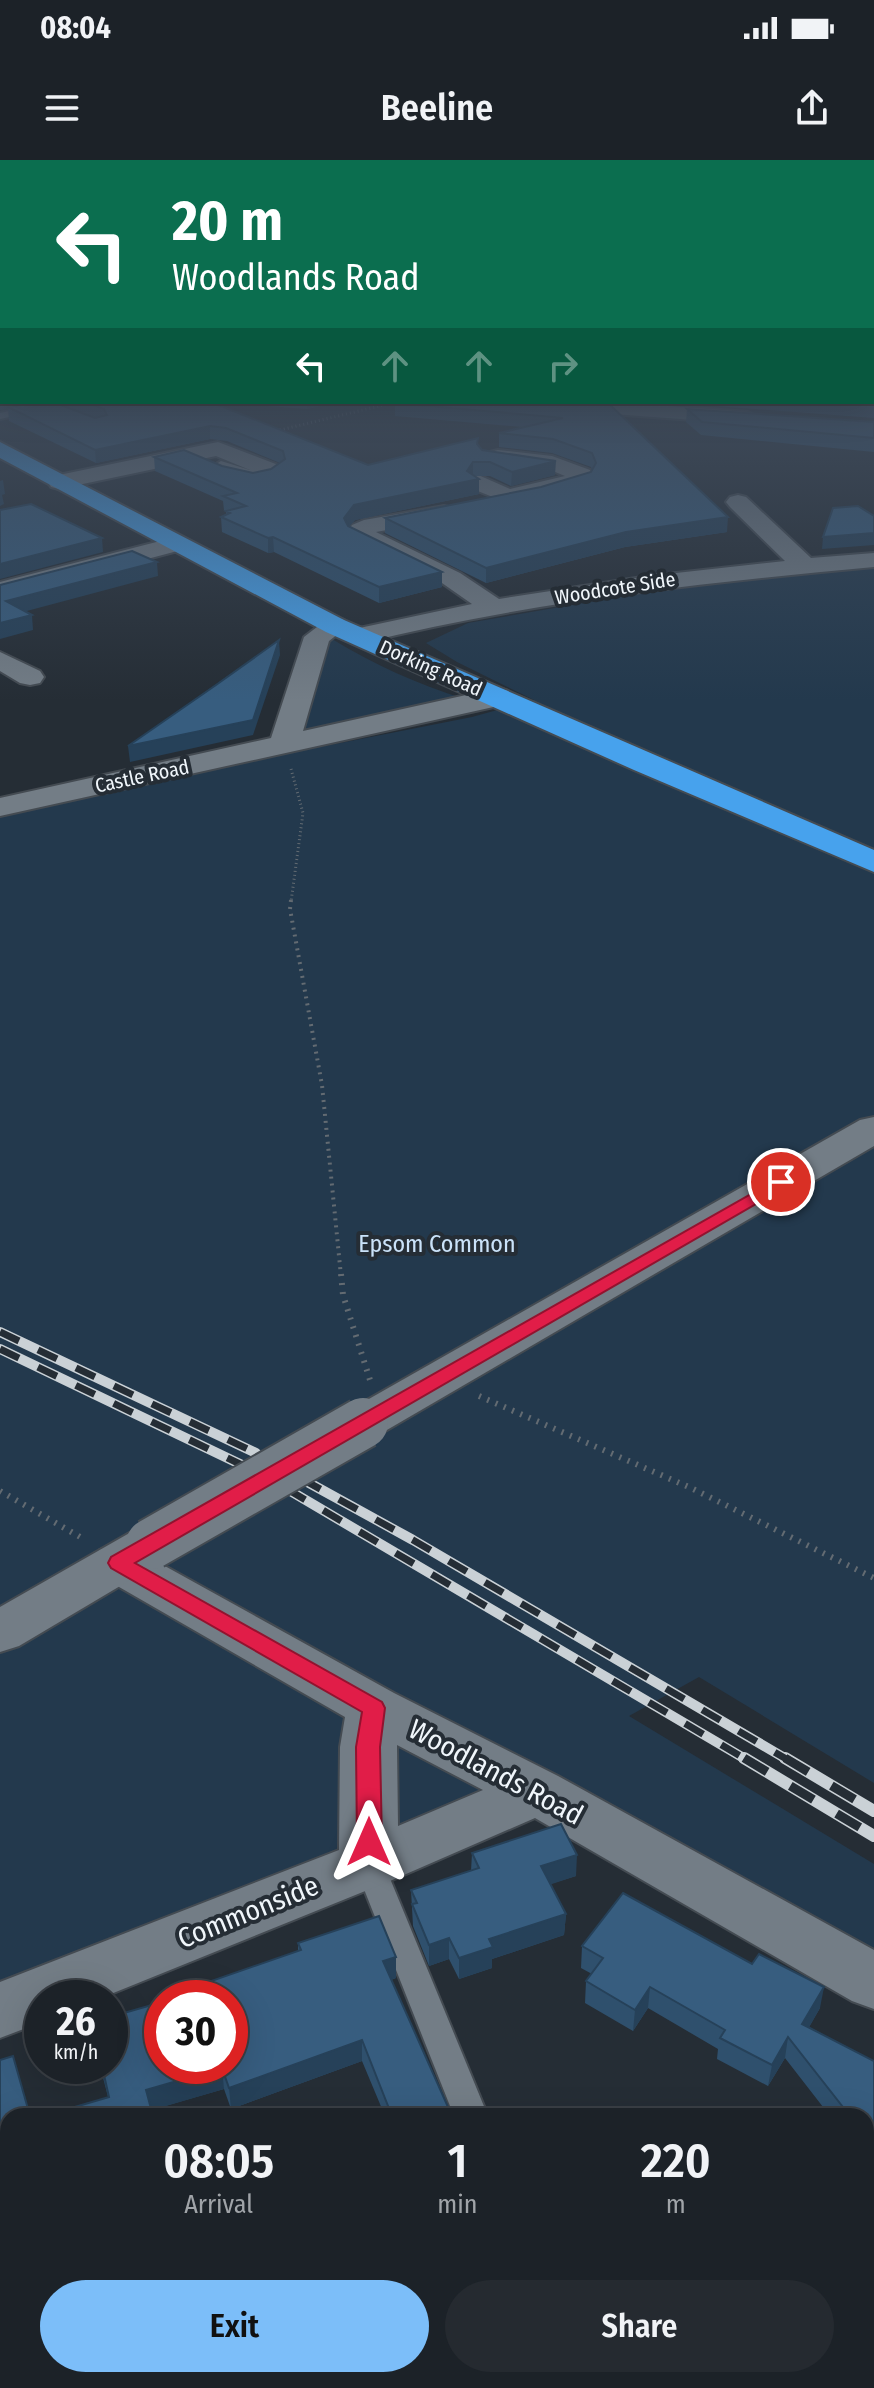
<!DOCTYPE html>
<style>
body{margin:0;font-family:"Fira Sans Condensed",sans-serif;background:#252a30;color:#f1f3f6;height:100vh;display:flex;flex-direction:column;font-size:30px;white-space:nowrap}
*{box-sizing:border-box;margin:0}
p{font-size:26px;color:#a0a4a8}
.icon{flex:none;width:44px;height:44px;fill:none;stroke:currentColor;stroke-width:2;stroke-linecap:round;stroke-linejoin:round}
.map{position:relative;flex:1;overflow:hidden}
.side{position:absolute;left:0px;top:1948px;width:874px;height:280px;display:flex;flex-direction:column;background:#1c2228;border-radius:24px 24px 0 0;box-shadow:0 8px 32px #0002,0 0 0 2px #3a3f45}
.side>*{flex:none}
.hud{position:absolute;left:0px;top:0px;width:874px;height:244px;box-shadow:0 8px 32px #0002,0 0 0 2px #3a3f45;background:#0b6e4f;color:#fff;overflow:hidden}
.speed{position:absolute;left:24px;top:1820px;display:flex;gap:16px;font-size:40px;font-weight:700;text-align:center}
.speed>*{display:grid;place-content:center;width:104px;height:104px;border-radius:50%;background:#1c2228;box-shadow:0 8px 32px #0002,0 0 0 2px #3a3f45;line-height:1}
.speed small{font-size:20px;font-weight:400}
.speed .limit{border:12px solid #d22;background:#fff;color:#111}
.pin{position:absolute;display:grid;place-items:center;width:68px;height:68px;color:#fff;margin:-34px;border:4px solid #fff;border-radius:50%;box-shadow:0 2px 8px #0007}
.me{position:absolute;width:88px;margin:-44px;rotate:0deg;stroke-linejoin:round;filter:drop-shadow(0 0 6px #0008)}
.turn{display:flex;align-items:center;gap:28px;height:168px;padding:0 40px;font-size:36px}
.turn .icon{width:104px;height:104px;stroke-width:2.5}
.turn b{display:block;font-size:56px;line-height:68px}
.lanes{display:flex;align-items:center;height:76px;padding:0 40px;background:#0003;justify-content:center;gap:40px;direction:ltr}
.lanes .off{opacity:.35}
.eta{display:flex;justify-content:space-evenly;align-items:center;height:136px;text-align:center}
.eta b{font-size:48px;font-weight:600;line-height:56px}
.button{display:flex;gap:16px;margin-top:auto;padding:16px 40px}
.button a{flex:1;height:92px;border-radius:48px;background:#7cbef9;color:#111;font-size:32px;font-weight:600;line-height:92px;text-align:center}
.button a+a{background:#252a30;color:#f1f3f6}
.status{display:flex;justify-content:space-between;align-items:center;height:56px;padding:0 40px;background:#1c2228;direction:ltr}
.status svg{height:22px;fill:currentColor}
header{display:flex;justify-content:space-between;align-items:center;height:104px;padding:0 40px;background:#1c2228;font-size:36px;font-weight:600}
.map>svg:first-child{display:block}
.green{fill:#23394d}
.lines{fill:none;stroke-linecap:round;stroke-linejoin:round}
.lane-casing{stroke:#444b52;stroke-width:4}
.street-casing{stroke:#444b52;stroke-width:4}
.secondary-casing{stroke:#444b52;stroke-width:4}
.highway-casing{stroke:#444b52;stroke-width:4}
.path-far2{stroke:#636b72;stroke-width:3;stroke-dasharray:1 3;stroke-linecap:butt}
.path-far1{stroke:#636b72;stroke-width:4;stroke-dasharray:2 5;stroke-linecap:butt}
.path{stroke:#636b72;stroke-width:6;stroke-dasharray:2 7;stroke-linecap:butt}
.lane{fill:#737d86;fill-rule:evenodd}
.street{fill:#737d86;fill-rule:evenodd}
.secondary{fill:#737d86;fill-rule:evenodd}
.highway{fill:#47a2ed;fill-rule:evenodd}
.rail-far1-casing{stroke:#cad1d6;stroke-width:10}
.rail-casing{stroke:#cad1d6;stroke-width:12}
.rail-far1{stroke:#252d35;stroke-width:7;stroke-dasharray:21;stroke-linecap:butt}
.rail{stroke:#252d35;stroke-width:9;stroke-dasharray:27;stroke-linecap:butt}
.secondary-bridge-casing{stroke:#444b52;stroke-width:54;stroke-linecap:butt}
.secondary-bridge{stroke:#737d86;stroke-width:50}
.wall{fill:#2f506d}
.shaded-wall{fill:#264159}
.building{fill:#375d7f;stroke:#264159;stroke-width:2}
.route{fill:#e11d48;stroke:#92132f;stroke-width:2}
.labels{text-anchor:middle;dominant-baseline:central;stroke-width:8;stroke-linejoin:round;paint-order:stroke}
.far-street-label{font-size:20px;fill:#f0f6fb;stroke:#252d35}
.park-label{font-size:24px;fill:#cae2f9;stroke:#252d35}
.near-street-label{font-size:28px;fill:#f0f6fb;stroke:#252d35}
</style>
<div class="status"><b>08:04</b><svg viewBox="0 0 49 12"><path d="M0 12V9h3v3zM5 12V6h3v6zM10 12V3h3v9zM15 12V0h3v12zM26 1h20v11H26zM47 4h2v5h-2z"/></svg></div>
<header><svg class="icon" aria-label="menu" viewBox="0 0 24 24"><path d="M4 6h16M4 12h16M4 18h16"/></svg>Beeline<svg class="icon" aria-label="share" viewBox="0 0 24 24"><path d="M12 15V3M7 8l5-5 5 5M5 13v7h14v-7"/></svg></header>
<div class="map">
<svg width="874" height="2228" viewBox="0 0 874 2228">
<rect width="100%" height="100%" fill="#252d35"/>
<!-- green -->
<g class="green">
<polygon points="874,403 874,1623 699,1517 629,1556 874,1704 874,1791 540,1615 0,1835 0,651 316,581 320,587 472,557 534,540 457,502 426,483 468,463 728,418"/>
<path d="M332 479C375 505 417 524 465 539L296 573 325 480Z"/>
</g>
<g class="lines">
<!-- lane casing -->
<g class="lane-casing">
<g id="lane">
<polygon points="38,245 42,246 42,250 0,259 0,253"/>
<polygon points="369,1692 380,1695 384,1704 488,1956 454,1956 354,1704 358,1695"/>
<polygon points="563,2220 599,2220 602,2228 566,2228"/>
</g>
</g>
<!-- street casing -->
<g class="street-casing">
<g id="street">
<polygon points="521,242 615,242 748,252 758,258 748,264 531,248"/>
<polygon points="218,282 281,306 284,311 281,316 248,324 213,313 210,308 221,301 250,310 216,296 59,329 51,327 48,322 51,317 59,315"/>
<polygon points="498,290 552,296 590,310 593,318 590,323 540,338 508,343 460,324 457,319 460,314 476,314 510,329 565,316 548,309 490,302 487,297 490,292"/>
<path d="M738 335 746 337 811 398 874 393V407C701 423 527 442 359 484L350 482 346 476 350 470 472 444 442 423 350 378 347 373 352 365 364 360 444 346 452 348 456 353 452 358 376 372 460 413 499 439 649 416 785 401 730 347 726 342 730 337Z"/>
<polygon points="176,377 185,379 188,384 185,389 0,438 0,422"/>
<polygon points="335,458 344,460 348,466 329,481 303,571 498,528 508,531 512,537 508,543 498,546 0,656 0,638 271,578 304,477 326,460"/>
<polygon points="0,492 40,511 44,517 40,523 30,525 20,523 0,511"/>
<path d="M118 1385 136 1390 394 1533 558 1616 874 1790V1849L852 1841 535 1658 390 1721 101 1838H42V1862L0 1878V1822L339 1690 340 1587 345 1557 100 1416 92 1403 100 1390ZM397 1585 483 1630 398 1666Z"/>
</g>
</g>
<!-- secondary casing -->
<g class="secondary-casing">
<g id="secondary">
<polygon points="874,957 874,986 380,1274 363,1279 346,1274 339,1263 346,1252 860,960"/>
<polygon points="151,1366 169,1371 177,1384 169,1397 19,1486 0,1492 0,1447 133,1371"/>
</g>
</g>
<!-- highway casing -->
<g class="highway-casing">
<polygon id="highway" points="0,282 344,460 874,690 874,712 634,610 326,472 0,298"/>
</g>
<!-- path-far2 -->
<g class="path-far2">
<polyline points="276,271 396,242"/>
<polyline points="291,609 303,653 291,742"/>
</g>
<!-- path-far1 -->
<polyline class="path-far1" points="291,740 290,749 322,925 341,1116"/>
<!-- path -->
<g class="path">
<polyline points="341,1114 343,1135 370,1220"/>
<polyline points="479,1236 691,1328 874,1418"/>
<polyline points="0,1331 82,1378"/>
</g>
<!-- lane -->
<use href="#lane" class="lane"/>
<!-- street -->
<use href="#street" class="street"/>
<!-- secondary -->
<use href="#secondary" class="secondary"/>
<!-- highway -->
<use href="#highway" class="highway"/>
<!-- rail-far1 casing -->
<g class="rail-far1-casing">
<g id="rail-far1">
<polyline points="0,1172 256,1293"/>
<polyline points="0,1189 242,1305"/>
<polyline points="302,1319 413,1380 788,1600"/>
<polyline points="287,1329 747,1600"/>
</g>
</g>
<!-- rail casing -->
<g class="rail-casing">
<g id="rail">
<polyline points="744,1598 874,1676"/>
<polyline points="785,1598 874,1651"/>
</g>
</g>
<!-- rail-far1 -->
<use href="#rail-far1" class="rail-far1"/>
<!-- rail -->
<use href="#rail" class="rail"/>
<!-- secondary-bridge casing -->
<g class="secondary-bridge-casing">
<polyline id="secondary-bridge" points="151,1384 363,1263"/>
</g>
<!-- secondary-bridge -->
<use href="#secondary-bridge" class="secondary-bridge"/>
</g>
<!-- wall -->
<g class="wall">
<polygon points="0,229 2,242 337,242 307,249 212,242 368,305 478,278 478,285 482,290 555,315 511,326 490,316 474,316 479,334 355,360 349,366 442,427 379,443 274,392 268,393 222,372 221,357 226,354 226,352 224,350 223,341 155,311 154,297 222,306 253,313 271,309 280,303 227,281 210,279 96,303 9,261 8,249 0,250"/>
<polygon points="874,241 874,258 663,242 872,242"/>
<polygon points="589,242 727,372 625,387 486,423 385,373 385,358 541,327 591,312 592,310 591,307 552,293 499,287 499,273 523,267 395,256 395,243"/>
<polygon points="687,249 874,262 874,292 701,275 686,262"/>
<polygon points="472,1693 576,1716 550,1724 566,1754 564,1775 492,1799 492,1808 459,1819 449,1799 429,1806 413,1766 411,1730 471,1711"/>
<polygon points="298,1783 396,1797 396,1818 391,1820 452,1956 385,1956 362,1901 231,1949 224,1929 151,1950 108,1937 100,1906 110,1906 192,1834 191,1828 298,1791"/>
<polygon points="582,1786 820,1848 809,1867 874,1901 874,2013 866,2003 866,1956 830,1956 785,1898 768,1926 717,1899 718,1889 648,1848 633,1871 585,1843 586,1821 592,1814 581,1808"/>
<polygon points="356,2220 478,2220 482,2228 359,2228"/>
</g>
<!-- shaded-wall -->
<g class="shaded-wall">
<polygon points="2,236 2,242 53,242 8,247 8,249 0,250 0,237"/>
<polygon points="307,242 337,242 307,249"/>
<polygon points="210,266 210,279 96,303 95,290"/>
<polygon points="556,301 555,315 511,326 512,312"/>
<polygon points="473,302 473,316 479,319 479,334 355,360 344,373 344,358 354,345 467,311"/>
<polygon points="3,320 5,334 2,335 4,344 0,346 0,321"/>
<polygon points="728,357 727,372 625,387 486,423 486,408 626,372"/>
<polygon points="874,373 874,385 822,389 823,377"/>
<polygon points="273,377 274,392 268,393 268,378"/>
<polygon points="102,378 103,392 0,419 0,404"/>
<polygon points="157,402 158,416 8,456 6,441"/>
<polygon points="442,412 442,427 379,443 379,427"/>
<polygon points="32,455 33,470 0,479 0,463"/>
<polygon points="279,480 280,495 253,575 130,602 128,586"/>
<polygon points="577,1695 576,1716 540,1728 541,1706"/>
<polygon points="566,1754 564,1775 492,1799 492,1808 459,1819 459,1798 489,1779"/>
<polygon points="449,1778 449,1799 429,1806 429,1785"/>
<polygon points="396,1797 396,1818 383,1822 383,1801"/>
<polygon points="650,1827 648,1848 633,1871 635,1850"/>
<polygon points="824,1827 820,1848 799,1885 802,1864"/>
<polygon points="788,1877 785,1898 768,1926 772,1905"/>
<polygon points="362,1880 362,1901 231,1949 229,1928"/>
<polygon points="222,1908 224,1929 149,1951 146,1930"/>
<polygon points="8,1981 8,2004 0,2006 0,1984"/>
<polygon points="8,2171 8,2193 0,2195 0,2173"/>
</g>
<!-- building -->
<g class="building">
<polygon points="872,240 874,241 874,245 838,242 872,242"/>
<polygon points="43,242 53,242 95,258 107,255 104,249 86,242 211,242 368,305 478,278 477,284 482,290 556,301 512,312 490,302 473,302 467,311 479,319 354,345 344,358 348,366 442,412 379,427 273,377 268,378 221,357 230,353 226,351 246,346 223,336 237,333 154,297 184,290 222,306 253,313 271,309 285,299 283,291 226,268 210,266 95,290 8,247"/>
<polygon points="396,242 589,242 608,243 728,357 626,372 486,408 385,358 541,327 591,312 596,303 592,293 553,279 499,273 563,258 395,243"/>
<polygon points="687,249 874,262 874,278 702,262"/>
<polygon points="31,344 102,378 0,404 0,350"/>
<polygon points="858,346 874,356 874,373 823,377 833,348"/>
<polygon points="132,391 157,402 6,441 32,455 0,463 0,425"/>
<polygon points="279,480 253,560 128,586 216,525"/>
<polygon points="561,1664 577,1695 541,1706 566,1754 489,1779 493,1787 459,1798 449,1778 429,1785 412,1744 417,1743 411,1730 479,1708 472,1693"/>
<polygon points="623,1733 752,1804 759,1794 824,1827 802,1864 874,1901 874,1986 866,1976 866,1956 850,1956 788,1877 772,1905 720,1878 725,1870 650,1827 635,1850 586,1821 603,1798 582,1786"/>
<polygon points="379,1756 396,1797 383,1801 452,1956 392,1956 362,1880 229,1928 222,1908 146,1930 153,1956 44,1956 109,1937 102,1906 110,1906 110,1857 162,1842 162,1906 230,1906 230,1838 176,1838 193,1833 191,1828 301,1790 298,1783"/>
<polygon points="13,1896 30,1956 8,1956 8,1981 0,1984 0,1900"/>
<polygon points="8,2093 8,2171 0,2173 0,2095"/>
<polygon points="363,2220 478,2220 482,2228 366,2228"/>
<polygon points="761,2220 775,2220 779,2228 743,2228"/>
</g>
<!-- sky -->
<linearGradient id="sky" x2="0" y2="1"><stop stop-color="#14191d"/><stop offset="0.42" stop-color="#404c5c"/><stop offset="1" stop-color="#404c5c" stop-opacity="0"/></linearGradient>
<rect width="874" height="541" fill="url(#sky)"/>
<!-- route -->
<polygon class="route" points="781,1017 787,1019 790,1022 787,1026 135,1403 382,1542 385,1548 380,1587 382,1682 378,1689 369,1692 361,1689 357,1682 356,1587 362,1552 111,1408 108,1403 111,1397"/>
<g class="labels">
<!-- far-street labels -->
<g class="far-street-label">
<text transform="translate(615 428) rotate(-9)">Woodcote Side</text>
<text transform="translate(431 508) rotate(24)">Dorking Road</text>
<text transform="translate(142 616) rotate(-12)">Castle Road</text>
</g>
<!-- park labels -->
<g class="park-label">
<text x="437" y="1084">Epsom Common</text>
</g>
<!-- near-street labels -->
<g class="near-street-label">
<text transform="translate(496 1612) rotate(28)">Woodlands Road</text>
<text transform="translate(248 1752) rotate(-22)">Commonside</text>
</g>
</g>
</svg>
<div class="speed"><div>26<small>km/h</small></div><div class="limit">30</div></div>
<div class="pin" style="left:781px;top:1022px;background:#d93025"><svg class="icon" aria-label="arrive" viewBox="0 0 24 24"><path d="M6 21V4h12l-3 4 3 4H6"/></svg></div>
<svg class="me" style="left:369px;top:1682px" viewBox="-20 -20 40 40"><path d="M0-17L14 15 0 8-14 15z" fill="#e11d48" stroke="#fff" stroke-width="4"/></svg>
<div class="hud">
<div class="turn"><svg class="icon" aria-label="left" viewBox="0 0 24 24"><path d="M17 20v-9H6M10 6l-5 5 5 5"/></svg><div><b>20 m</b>Woodlands Road</div></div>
<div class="lanes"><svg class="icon" aria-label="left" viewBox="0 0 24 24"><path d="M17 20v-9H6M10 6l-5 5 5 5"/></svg><svg class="icon off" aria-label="ahead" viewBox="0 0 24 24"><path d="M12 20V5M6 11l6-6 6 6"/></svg><svg class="icon off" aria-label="ahead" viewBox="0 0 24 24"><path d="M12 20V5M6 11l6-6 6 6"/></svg><svg class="icon off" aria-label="right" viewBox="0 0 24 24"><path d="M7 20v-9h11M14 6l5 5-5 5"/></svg></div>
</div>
<section class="side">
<div class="eta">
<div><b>08:05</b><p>Arrival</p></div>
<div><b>1</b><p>min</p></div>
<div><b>220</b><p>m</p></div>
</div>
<div class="button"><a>Exit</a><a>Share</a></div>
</section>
</div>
